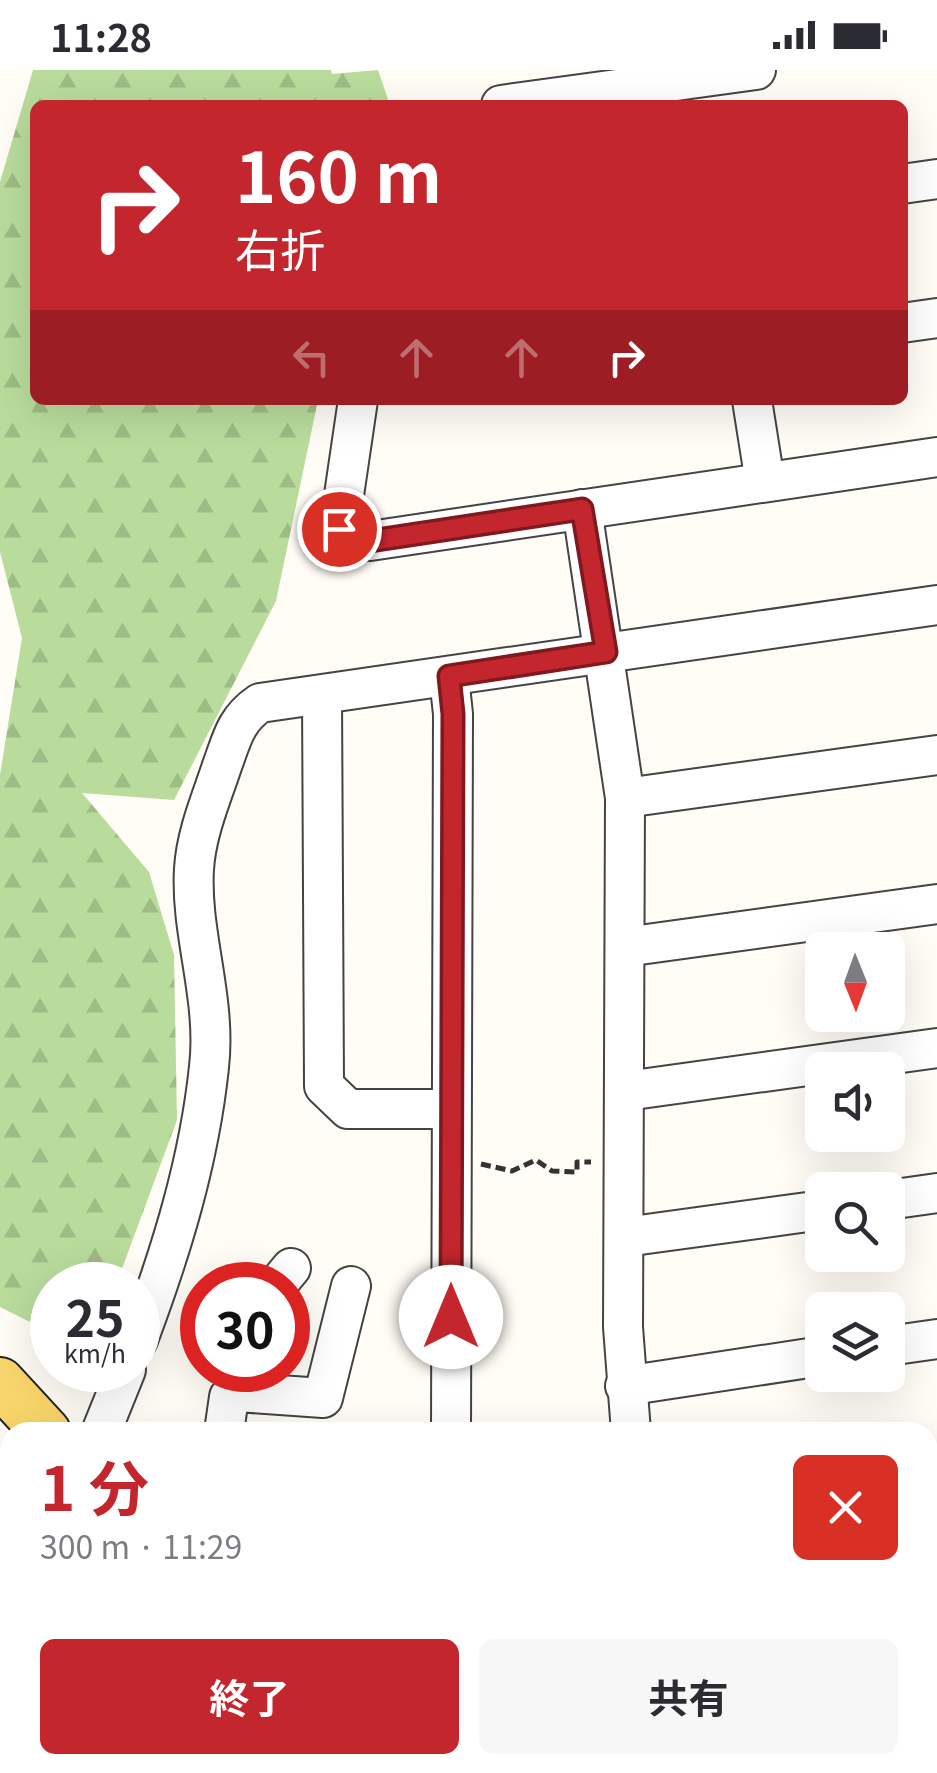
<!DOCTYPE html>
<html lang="ja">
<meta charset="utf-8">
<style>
body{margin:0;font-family:Georgia,"Noto Sans JP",serif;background:#f7f7f7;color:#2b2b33;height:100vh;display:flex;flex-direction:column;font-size:38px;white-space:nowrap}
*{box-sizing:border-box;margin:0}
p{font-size:32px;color:#7c7c81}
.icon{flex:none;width:55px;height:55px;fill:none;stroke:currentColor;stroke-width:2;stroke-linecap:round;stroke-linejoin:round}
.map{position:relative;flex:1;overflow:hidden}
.sheet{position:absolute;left:0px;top:1352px;width:938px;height:352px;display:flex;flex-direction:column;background:#fff;border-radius:30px 30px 0 0;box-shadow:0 10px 40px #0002}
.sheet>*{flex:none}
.guide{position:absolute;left:30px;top:30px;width:878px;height:305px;border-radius:15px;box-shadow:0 10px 40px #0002;background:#c4262e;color:#fff;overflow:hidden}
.needle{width:65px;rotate:179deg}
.buttons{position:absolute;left:805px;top:862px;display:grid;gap:20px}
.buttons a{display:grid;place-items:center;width:100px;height:100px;border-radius:15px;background:#fff;box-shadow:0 10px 40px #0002;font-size:50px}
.speed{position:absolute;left:30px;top:1192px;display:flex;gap:20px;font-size:50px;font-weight:700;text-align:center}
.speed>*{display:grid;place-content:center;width:130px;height:130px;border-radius:50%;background:#fff;box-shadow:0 10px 40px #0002;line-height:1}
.speed small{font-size:25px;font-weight:400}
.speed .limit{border:15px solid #d22;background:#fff;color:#111}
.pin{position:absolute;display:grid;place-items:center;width:85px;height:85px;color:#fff;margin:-42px;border:5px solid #fff;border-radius:50%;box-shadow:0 2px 10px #0007}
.me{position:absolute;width:110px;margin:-55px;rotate:0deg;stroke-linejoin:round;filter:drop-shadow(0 0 8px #0008)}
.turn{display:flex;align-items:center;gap:35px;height:210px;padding:0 40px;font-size:45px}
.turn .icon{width:130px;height:130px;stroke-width:2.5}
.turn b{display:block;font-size:70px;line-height:85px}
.lanes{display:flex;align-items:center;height:95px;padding:0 40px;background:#0003;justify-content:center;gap:50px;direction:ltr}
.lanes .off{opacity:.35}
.round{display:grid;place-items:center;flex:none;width:105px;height:105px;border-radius:15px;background:#f7f7f7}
.summary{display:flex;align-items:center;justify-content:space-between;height:170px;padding:0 40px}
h1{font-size:60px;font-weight:700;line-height:75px;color:#c4262e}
.action{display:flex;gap:20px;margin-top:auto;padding:20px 40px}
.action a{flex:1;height:115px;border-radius:15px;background:#c4262e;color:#fff;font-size:40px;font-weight:700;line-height:115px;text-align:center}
.action a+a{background:#f7f7f7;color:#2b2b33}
.status{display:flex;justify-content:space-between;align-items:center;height:70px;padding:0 50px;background:#fff;direction:ltr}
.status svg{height:28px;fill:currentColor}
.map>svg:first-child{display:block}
.forest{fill:url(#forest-firs)}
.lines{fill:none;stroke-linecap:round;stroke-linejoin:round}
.minor-casing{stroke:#444;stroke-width:42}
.major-casing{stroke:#222;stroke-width:52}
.path{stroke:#333;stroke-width:5;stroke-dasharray:10 5;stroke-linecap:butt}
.minor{stroke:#fff;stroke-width:38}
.major{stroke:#f9d66b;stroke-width:48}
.route-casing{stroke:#7f191e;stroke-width:25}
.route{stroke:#c4262e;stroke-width:18}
</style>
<div class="status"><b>11:28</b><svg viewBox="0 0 49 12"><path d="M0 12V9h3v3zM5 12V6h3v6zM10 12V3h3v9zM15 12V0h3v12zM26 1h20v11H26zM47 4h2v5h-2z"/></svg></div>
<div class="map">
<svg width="937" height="1703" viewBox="0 0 937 1703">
<defs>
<pattern id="forest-firs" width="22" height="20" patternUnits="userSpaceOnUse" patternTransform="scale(2.5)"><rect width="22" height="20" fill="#b9dc9c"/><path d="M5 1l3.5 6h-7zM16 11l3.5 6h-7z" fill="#9ebc85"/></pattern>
</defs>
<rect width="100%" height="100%" fill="#fffdf5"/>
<!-- forest -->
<g class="forest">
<polygon points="33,0 331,0 332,4 378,0 390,35 35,35 35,330 318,330 276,531 174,730 82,723 149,802 174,885 177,1050 116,1215 52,1215 52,1263 0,1237 0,705 22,568 0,482 0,112"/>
<polygon points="0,1575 10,1586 10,1695 184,1695 187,1703 0,1703"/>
</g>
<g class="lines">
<!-- minor casing -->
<g class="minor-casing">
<g id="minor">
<polyline points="501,35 756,0"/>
<polyline points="902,114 937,109"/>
<polyline points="902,253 937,248"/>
<polyline points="358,330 339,459 370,471 937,387"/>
<polyline points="752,330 765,412"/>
<polyline points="582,439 625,728 623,1257 631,1362"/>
<polyline points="449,607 453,644 451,1362"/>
<polyline points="322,625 324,1016 348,1039 451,1039"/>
<polyline points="625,728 937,685"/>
<polyline points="625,877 937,834"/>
<polyline points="626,1021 937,978"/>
<polyline points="888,1130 937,1123"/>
<polyline points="625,1167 822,1140"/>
<polyline points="277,1215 291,1198"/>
<path d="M138 1270C171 1182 199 1092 209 997 217 929 190 863 194 799 196 764 211 729 222 696 232 669 235 650 260 633L937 535"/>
<polyline points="888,1276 937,1269"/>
<polyline points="625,1316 822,1286"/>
<polyline points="101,1362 126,1300"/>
<polyline points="224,1362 229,1327 237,1322 323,1328 351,1216"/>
<polyline points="928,1417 937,1415"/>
<polyline points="928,1574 937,1571"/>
<polyline points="501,1699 515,1695"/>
</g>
</g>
<!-- major casing -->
<g class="major-casing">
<g id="major">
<polyline points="0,1312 46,1362"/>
<polyline points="211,1695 214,1703"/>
</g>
</g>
<!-- path -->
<polyline class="path" points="481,1094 512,1101 536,1090 552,1101 577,1102 577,1092 591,1092"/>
<!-- minor -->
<use href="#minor" class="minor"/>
<!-- major -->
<use href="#major" class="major"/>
</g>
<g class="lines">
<!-- route casing -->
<g class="route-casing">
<polyline id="route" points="339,459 370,471 582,439 606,582 449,606 453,644 451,1247"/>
</g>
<!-- route -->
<use href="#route" class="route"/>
</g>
</svg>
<div class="buttons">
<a><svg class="needle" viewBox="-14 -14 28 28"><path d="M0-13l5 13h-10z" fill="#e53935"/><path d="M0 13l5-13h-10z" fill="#7c7c81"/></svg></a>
<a><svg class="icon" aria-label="sound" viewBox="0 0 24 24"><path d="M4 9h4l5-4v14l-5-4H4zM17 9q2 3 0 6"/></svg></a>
<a><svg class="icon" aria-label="search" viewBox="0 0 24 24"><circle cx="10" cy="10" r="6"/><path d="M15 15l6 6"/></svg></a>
<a><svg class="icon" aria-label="layers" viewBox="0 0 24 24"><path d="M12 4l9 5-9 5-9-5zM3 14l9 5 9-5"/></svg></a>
</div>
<div class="speed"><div>25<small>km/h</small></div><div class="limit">30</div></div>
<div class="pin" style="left:339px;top:459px;background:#d93025"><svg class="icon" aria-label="arrive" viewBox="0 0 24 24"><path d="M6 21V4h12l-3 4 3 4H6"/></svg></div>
<svg class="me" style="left:451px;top:1247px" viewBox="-20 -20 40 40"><circle r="19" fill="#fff"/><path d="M0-13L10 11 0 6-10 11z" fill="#c4262e"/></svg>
<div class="guide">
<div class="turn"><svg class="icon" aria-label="right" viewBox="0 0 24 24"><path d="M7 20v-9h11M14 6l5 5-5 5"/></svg><div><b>160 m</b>右折</div></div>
<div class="lanes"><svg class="icon off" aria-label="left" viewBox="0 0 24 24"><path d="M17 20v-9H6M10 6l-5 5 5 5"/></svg><svg class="icon off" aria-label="ahead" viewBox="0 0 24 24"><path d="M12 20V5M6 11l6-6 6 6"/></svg><svg class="icon off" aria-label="ahead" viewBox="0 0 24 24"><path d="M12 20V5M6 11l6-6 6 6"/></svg><svg class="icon" aria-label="right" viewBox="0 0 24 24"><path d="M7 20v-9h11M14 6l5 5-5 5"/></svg></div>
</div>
<section class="sheet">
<div class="summary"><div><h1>1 分</h1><p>300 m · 11:29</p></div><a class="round" style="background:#d93025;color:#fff"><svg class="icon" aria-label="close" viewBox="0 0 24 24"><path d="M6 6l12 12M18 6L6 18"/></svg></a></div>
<div class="action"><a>終了</a><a>共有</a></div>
</section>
</div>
